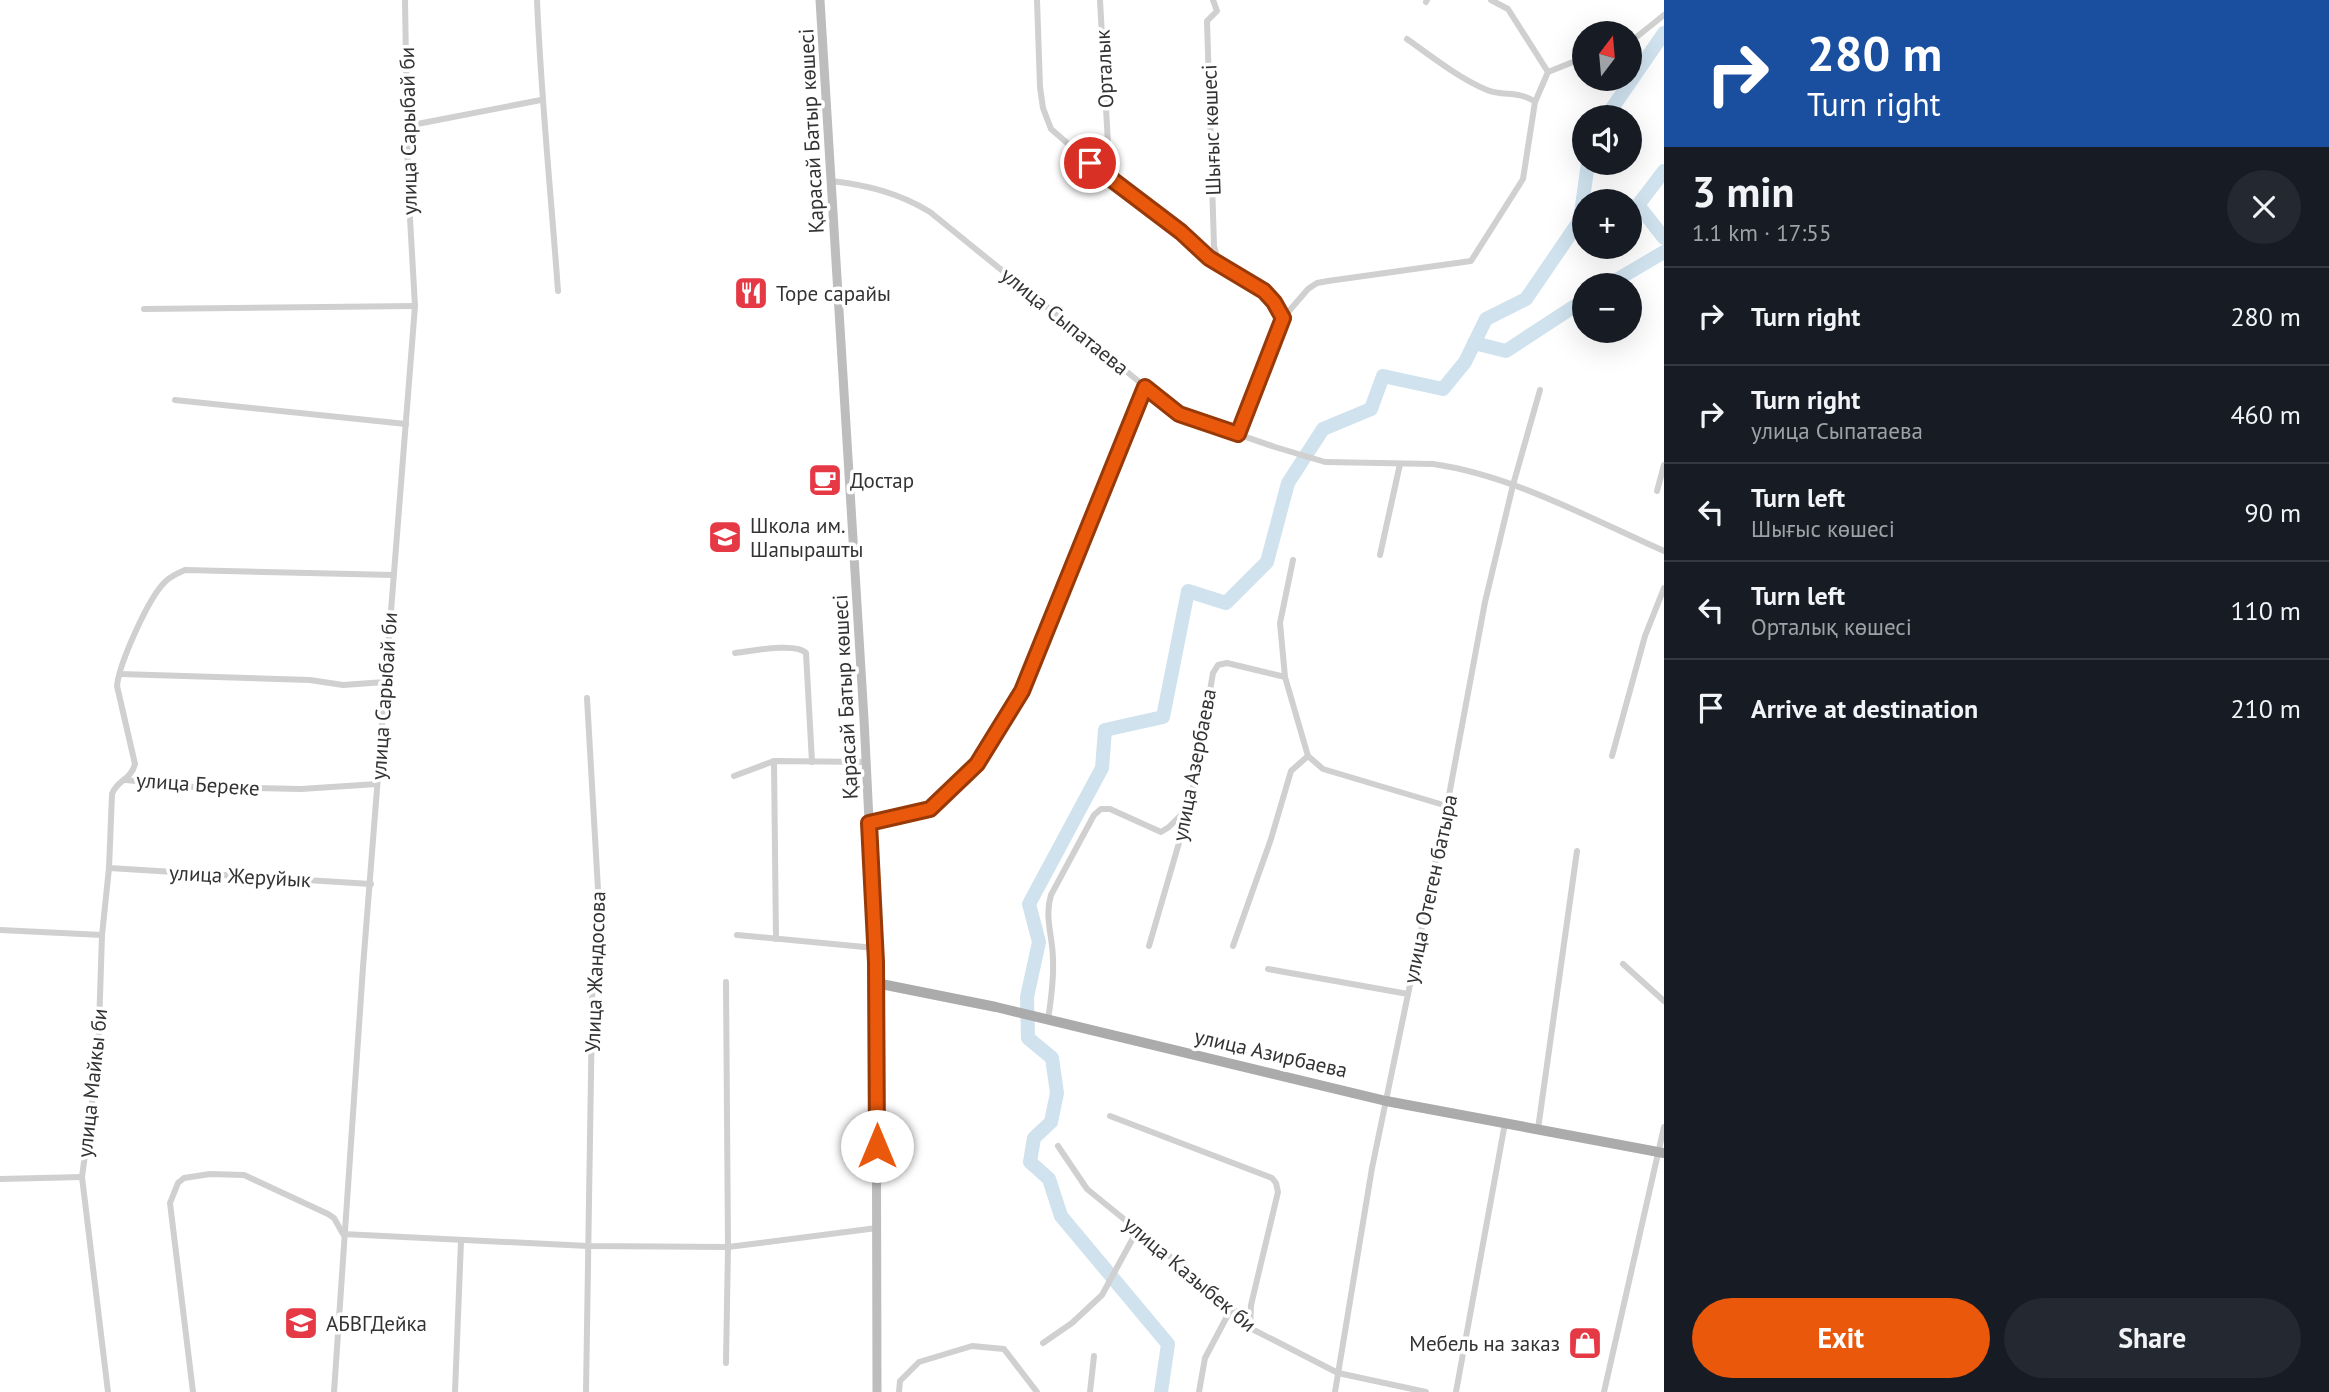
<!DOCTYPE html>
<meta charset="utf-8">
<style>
body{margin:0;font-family:"PT Sans",sans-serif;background:#242831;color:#f1f3f6;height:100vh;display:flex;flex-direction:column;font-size:26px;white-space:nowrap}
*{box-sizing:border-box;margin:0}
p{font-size:23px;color:#9ea1a6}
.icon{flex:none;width:38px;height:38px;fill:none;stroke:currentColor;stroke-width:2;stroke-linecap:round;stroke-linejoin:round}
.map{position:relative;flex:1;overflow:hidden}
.sheet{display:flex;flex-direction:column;background:#171b24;width:665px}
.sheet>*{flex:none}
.hud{background:#1a4fa0;color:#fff;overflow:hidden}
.needle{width:46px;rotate:16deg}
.buttons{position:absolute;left:1572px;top:21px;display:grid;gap:14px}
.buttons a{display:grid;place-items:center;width:70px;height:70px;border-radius:50%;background:#171b24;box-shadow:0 7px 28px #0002;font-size:35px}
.pin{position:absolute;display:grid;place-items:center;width:60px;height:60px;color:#fff;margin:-30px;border:4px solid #fff;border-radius:50%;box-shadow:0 2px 7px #0007}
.me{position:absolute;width:77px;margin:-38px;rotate:0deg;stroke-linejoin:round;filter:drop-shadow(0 0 5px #0008)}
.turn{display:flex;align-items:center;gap:24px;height:147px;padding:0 28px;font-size:32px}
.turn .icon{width:91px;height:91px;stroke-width:2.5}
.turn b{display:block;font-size:49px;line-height:60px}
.round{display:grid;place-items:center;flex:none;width:74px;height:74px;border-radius:37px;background:#242831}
.head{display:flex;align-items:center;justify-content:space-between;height:119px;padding:0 28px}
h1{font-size:42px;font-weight:600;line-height:52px}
.button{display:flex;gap:14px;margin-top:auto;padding:14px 28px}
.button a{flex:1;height:80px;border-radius:42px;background:#ea580c;color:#fff;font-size:28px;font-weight:600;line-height:80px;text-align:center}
.button a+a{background:#242831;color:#f1f3f6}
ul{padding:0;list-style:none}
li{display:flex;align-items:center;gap:21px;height:98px;padding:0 28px;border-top:2px solid #363941}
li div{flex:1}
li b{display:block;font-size:26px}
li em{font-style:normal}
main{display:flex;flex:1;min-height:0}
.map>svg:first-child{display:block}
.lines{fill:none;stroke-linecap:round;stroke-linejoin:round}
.river{stroke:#cfe2ee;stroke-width:14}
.street{stroke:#d0d0d0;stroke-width:6}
.secondary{stroke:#bdbdbd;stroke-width:9}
.primary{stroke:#ababab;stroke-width:10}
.route-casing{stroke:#983908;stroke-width:18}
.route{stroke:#ea580c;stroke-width:12}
.labels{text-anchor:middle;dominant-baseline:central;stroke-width:7;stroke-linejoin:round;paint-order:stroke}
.street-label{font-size:21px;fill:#333;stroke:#fff}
.poi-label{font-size:21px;fill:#333;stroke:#fff;text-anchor:start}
</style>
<main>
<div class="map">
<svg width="1664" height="1392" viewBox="0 0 1664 1392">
<rect width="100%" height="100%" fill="#fff"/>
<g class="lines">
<!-- river -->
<g class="river">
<polyline points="1606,117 1664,33"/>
<polyline points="1664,171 1638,205 1664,238"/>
<polyline points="1608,285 1664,252"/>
<polyline points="1474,343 1506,351 1584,300"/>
<polyline points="1161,1392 1168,1344 1061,1216 1049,1179 1030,1162 1034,1138 1051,1122 1057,1093 1052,1058 1028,1038 1027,997 1039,942 1029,904 1102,768 1105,730 1163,717 1188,591 1226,603 1267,562 1288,483 1323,429 1371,409 1383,376 1443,389 1465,362 1486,319 1526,299 1580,220 1588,163"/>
</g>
<!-- street -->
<g class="street">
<path d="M537 0C541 97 551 194 558 291"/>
<polyline points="1037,0 1040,87 1043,108 1051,129 1110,180 1181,232 1209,258 1264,291 1274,302 1283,318"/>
<polyline points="1100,0 1110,180"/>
<polyline points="1213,0 1217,11 1207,21 1214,246 1219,264"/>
<polyline points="1491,0 1508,9 1548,72"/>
<polyline points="1426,2 1427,0"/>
<path d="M1407 39C1432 57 1459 78 1487 90 1504 97 1518 90 1535 102"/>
<polyline points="1629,43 1664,15"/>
<polyline points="407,126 541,100"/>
<path d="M831 181C867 185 899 193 930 212L1179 414 1275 447 1325 462 1433 464C1512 475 1591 519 1664 551"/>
<polyline points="144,309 415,306"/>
<polyline points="175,400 406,424"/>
<polyline points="1238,434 1283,318 1308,289 1317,283 1328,281 1471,261 1523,179 1535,102 1548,72 1573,62 1584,62"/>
<polyline points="1657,491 1664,465"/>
<polyline points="1380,555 1400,464"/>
<path d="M735 653C751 651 796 642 806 653L812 762"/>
<polyline points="120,674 310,680 343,685 385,682"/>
<polyline points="1285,677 1280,623 1293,560"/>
<polyline points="1612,756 1645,636 1664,588"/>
<polyline points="774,761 776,939"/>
<polyline points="734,776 774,761 866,762"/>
<polyline points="126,780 194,787 301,789 377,784"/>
<polyline points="869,823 930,809 977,764 1022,691 1145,387"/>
<polyline points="109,868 371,884"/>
<polyline points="0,930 102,935"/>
<polyline points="737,935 875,948"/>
<polyline points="1149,946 1190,805 1213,673 1218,665 1227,663 1285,677 1308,756 1323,769 1447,806"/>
<polyline points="1233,946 1271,839 1291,771 1308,756"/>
<polyline points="1623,964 1664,1001"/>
<polyline points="1268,969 1408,994"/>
<polyline points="726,982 728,1247 726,1363"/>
<path d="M1048 1020C1051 1000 1054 980 1053 960 1053 937 1044 917 1051 895L1094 815 1101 809H1110L1161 832 1169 827 1189 807"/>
<polyline points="1110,1116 1272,1178 1276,1183 1278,1192 1251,1305 1250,1327"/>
<polyline points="1538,1129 1577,851"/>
<polyline points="1058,1146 1087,1189 1232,1307 1250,1328 1338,1373 1426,1392"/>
<polyline points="0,1179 82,1177"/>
<polyline points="1043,1343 1072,1323 1102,1295 1138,1229"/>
<path d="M108 1392 82 1177 98 1057 102 935 109 868 112 794C117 780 131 780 135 764L117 686C119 664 149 596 166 581 171 576 178 573 185 570L394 575"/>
<polyline points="193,1392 170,1203 178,1183 184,1178 210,1174 244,1175 328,1214 334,1218 343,1234 588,1246 728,1247 877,1228"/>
<polyline points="334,1392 363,967 415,306 408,183 405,0"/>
<polyline points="455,1392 461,1241"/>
<polyline points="586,1392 593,947 600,924 587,698"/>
<polyline points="899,1392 900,1381 919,1362 972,1346 1004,1349 1037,1392"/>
<polyline points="1090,1392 1094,1356"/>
<polyline points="1199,1392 1205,1358 1232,1307"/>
<polyline points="1335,1392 1372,1168 1447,806 1485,602 1513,485 1540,390"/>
<polyline points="1456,1392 1505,1123"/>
<polyline points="1604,1392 1664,1127"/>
</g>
<!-- secondary -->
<polyline class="secondary" points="820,0 864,719 876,962 877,1392"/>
<!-- primary -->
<polyline class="primary" points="876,983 996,1007 1386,1101 1664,1153"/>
</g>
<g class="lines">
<!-- route casing -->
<g class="route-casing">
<polyline id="route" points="877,1146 876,962 869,823 930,809 977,764 1022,691 1145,387 1179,414 1238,434 1283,318 1274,302 1264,291 1209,258 1181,232 1090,163"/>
</g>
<!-- route -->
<use href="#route" class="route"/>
</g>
<!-- icons -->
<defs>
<g id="restaurant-square" transform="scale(1.75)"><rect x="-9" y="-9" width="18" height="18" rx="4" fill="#e63946" stroke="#fff"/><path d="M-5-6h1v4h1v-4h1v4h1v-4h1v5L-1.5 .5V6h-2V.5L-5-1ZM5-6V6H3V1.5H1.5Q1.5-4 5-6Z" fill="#fff"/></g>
<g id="cafe-square" transform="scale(1.75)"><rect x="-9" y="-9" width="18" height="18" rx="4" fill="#e63946" stroke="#fff"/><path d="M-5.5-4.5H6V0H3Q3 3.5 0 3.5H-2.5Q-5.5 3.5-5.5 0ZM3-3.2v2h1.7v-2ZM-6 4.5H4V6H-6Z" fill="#fff"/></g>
<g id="school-square" transform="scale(1.75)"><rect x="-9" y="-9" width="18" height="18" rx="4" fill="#e63946" stroke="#fff"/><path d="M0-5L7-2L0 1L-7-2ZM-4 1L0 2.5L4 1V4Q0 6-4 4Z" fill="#fff"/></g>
<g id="shop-square" transform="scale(1.75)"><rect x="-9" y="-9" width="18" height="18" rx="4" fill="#e63946" stroke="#fff"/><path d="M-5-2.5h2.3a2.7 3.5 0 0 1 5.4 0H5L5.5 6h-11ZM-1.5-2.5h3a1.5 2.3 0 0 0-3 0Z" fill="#fff"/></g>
</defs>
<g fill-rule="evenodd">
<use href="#restaurant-square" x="751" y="293"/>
<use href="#cafe-square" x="825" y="480"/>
<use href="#school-square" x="725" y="537"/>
<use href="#school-square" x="301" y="1323"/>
<use href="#shop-square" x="1585" y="1343"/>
</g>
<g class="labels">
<!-- street labels -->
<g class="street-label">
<text transform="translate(1104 69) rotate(-93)">Орталык</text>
<text transform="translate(1211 130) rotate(-92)">Шығыс көшесі</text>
<text transform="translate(408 131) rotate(-91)">улица Сарыбай би</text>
<text transform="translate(811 131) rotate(-93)">Қарасай Батыр көшесі</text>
<text transform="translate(1065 321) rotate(39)">улица Сыпатаева</text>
<text transform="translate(384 696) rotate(-86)">улица Сарыбай би</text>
<text transform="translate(845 697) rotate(-93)">Қарасай Батыр көшесі</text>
<text transform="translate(1194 765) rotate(-79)">улица Азербаева</text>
<text transform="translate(198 784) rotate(4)">улица Береке</text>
<text transform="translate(240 876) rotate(3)">улица Жеруйык</text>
<text transform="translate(1430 889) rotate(-78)">улица Отеген батыра</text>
<text transform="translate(595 972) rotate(-88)">Улица Жандосова</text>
<text transform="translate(1271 1053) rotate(13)">улица Азирбаева</text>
<text transform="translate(92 1083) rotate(-84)">улица Майкы би</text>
<text transform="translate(1190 1274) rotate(40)">улица Казыбек би</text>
</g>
<!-- poi labels -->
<g class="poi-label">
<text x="776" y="293">Торе сарайы</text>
<text x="850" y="480">Достар</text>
<text x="750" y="525">Школа им.<tspan x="750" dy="24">Шапырашты</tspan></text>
<text x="326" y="1323">АБВГДейка</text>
<text x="1560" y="1343" text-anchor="end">Мебель на заказ</text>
</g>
</g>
</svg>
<div class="buttons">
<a><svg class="needle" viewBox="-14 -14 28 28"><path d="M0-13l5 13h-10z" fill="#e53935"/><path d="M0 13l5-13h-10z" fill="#9ea1a6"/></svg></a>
<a><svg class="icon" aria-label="sound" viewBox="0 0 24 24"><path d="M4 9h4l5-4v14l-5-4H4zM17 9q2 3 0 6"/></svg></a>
<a>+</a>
<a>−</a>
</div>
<div class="pin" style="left:1090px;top:163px;background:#d93025"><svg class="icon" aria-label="arrive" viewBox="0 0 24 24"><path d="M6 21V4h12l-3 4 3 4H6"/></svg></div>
<svg class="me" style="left:877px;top:1146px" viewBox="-20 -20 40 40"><circle r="19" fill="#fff"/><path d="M0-13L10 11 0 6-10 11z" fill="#ea580c"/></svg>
</div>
<section class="sheet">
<div class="hud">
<div class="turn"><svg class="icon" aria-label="right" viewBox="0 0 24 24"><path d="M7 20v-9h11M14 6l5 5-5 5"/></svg><div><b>280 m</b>Turn right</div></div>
</div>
<div class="head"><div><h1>3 min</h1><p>1.1 km · 17:55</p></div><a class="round"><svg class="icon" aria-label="close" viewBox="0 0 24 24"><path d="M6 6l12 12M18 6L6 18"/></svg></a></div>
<ul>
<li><svg class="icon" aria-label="right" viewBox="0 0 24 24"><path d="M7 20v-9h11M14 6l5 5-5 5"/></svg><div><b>Turn right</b></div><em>280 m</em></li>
<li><svg class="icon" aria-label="right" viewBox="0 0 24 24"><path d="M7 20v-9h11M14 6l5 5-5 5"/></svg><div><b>Turn right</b><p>улица Сыпатаева</p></div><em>460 m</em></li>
<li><svg class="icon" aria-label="left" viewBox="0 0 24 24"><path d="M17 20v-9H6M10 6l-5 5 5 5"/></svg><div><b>Turn left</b><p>Шығыс көшесі</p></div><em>90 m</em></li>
<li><svg class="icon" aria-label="left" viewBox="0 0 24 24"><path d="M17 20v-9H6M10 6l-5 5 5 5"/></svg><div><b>Turn left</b><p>Орталық көшесі</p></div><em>110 m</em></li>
<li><svg class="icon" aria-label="arrive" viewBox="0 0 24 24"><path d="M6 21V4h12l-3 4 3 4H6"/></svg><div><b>Arrive at destination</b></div><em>210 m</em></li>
</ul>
<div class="button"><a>Exit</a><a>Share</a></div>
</section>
</main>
